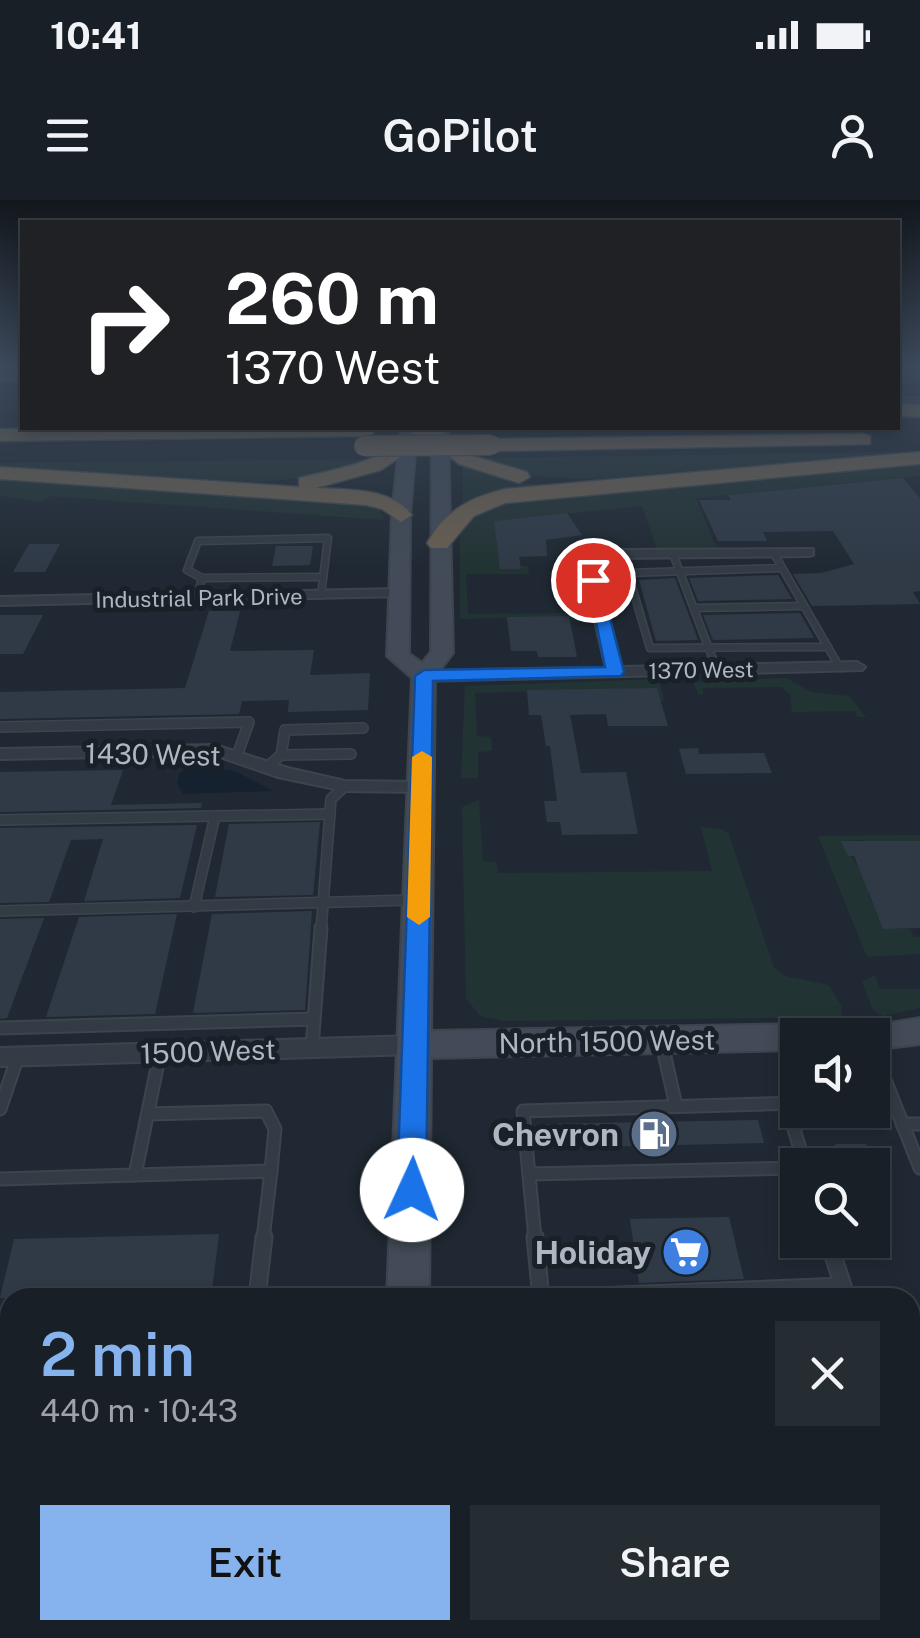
<!DOCTYPE html>
<meta charset="utf-8">
<style>
body{margin:0;font-family:"Public Sans",sans-serif;background:#252c32;color:#f1f3f6;height:100vh;display:flex;flex-direction:column;font-size:38px;white-space:nowrap}
*{box-sizing:border-box;margin:0}
p{font-size:32px;color:#9fa2a7}
.icon{flex:none;width:55px;height:55px;fill:none;stroke:currentColor;stroke-width:2;stroke-linecap:round;stroke-linejoin:round}
.map{position:relative;flex:1;overflow:hidden}
.panel{position:absolute;left:0px;top:1088px;width:920px;height:352px;display:flex;flex-direction:column;background:#181f26;border-radius:30px 30px 0 0;box-shadow:0 5px 15px #0003,0 0 0 2px #363d43}
.panel>*{flex:none}
.top-card{position:absolute;left:20px;top:20px;width:880px;height:210px;border-radius:0px;box-shadow:0 5px 15px #0003,0 0 0 2px #363d43;background:#202124;color:#fff;overflow:hidden}
.controls{position:absolute;left:780px;top:818px;display:grid;gap:20px}
.controls a{display:grid;place-items:center;width:110px;height:110px;border-radius:0px;background:#181f26;box-shadow:0 5px 15px #0003,0 0 0 2px #363d43;font-size:50px}
.pin{position:absolute;display:grid;place-items:center;width:85px;height:85px;color:#fff;margin:-42px;border:5px solid #fff;border-radius:50%;box-shadow:0 2px 10px #0007}
.me{position:absolute;width:110px;margin:-55px;rotate:2deg;stroke-linejoin:round;filter:drop-shadow(0 0 8px #0008)}
.turn{display:flex;align-items:center;gap:35px;height:210px;padding:0 40px;font-size:45px}
.turn .icon{width:130px;height:130px;stroke-width:2.5}
.turn b{display:block;font-size:70px;line-height:85px}
.round{display:grid;place-items:center;flex:none;width:105px;height:105px;border-radius:0px;background:#252c32}
.overview{display:flex;align-items:center;justify-content:space-between;height:170px;padding:0 40px}
h1{font-size:60px;font-weight:600;line-height:75px;color:#86b2ee}
.action{display:flex;gap:20px;margin-top:auto;padding:20px 40px}
.action a{flex:1;height:115px;border-radius:0px;background:#86b2ee;color:#111;font-size:40px;font-weight:600;line-height:115px;text-align:center}
.action a+a{background:#252c32;color:#f1f3f6}
.status{display:flex;justify-content:space-between;align-items:center;height:70px;padding:0 50px;background:#181f26;direction:ltr}
.status svg{height:28px;fill:currentColor}
header{display:flex;justify-content:space-between;align-items:center;height:130px;padding:0 40px;background:#181f26;font-size:45px;font-weight:600}
.map>svg:first-child{display:block}
.green{fill:#223334}
.water{fill:#15212f}
.building{fill:#303a47}
.lines{fill:none;stroke-linecap:round;stroke-linejoin:round}
.lane-far4-casing{stroke:#3d444d;stroke-width:8}
.lane-far3-casing{stroke:#3d444d;stroke-width:9}
.lane-far2-casing{stroke:#3d444d;stroke-width:12}
.lane-far1-casing{stroke:#3d444d;stroke-width:15}
.lane-casing{stroke:#3d444d;stroke-width:19}
.street-casing{stroke:#3d444d;stroke-width:4}
.secondary-casing{stroke:#3d444d;stroke-width:4}
.highway-casing{stroke:#3e464e;stroke-width:3}
.lane-far4{stroke:#333b44;stroke-width:5}
.lane-far3{stroke:#333b44;stroke-width:6}
.lane-far2{stroke:#333b44;stroke-width:9}
.lane-far1{stroke:#333b44;stroke-width:11}
.lane{stroke:#333b44;stroke-width:15}
.street{fill:#333b44;fill-rule:evenodd}
.secondary{fill:#424b57;fill-rule:evenodd}
.highway{fill:#695f51;fill-rule:evenodd}
.highway-bridge-casing{stroke:#3e464e;stroke-width:22;stroke-linecap:butt}
.highway-bridge{stroke:#695f51;stroke-width:20}
.route{fill:#1a73e8;stroke:#114b97;stroke-width:2.5}
.slow{fill:#f59e0b}
.labels{text-anchor:middle;dominant-baseline:central;stroke-width:10;stroke-linejoin:round;paint-order:stroke}
.far-street-label{font-size:22px;fill:#adb6c1;stroke:#192028}
.street-label{font-size:28px;fill:#adb6c1;stroke:#192028}
.near-poi-label{font-size:32px;font-weight:bold;fill:#adb6c1;stroke:#192028;text-anchor:end}
</style>
<div class="status"><b>10:41</b><svg viewBox="0 0 49 12"><path d="M0 12V9h3v3zM5 12V6h3v6zM10 12V3h3v9zM15 12V0h3v12zM26 1h20v11H26zM47 4h2v5h-2z"/></svg></div>
<header><svg class="icon" aria-label="menu" viewBox="0 0 24 24"><path d="M4 6h16M4 12h16M4 18h16"/></svg>GoPilot<svg class="icon" aria-label="person" viewBox="0 0 24 24"><circle cx="12" cy="8" r="4"/><path d="M4 21q1-7 8-7t8 7"/></svg></header>
<div class="map">
<svg width="920" height="1438" viewBox="0 0 920 1438">
<rect width="100%" height="100%" fill="#202933"/>
<!-- green -->
<g class="green">
<polygon points="920,252 593,279 530,276 469,258"/>
<polygon points="383,259 324,276 261,282 0,267 0,263"/>
<polygon points="920,263 920,276 696,298 717,349 657,350 642,306 495,321 520,366 528,366 529,374 466,374 468,414 575,413 575,405 585,405 586,422 570,422 568,416 460,419 460,329 463,321 489,303"/>
<polygon points="462,265 518,282 558,287 463,308"/>
<polygon points="0,279 373,304 383,310 380,311 385,320 49,296 43,302 0,296"/>
<polygon points="787,478 811,492 849,496 866,517 858,517 855,511 792,512 790,495 781,487 703,488 703,494 699,495 692,482"/>
<polygon points="659,479 664,501 658,501 654,488 475,493 477,536 491,537 492,551 478,552 478,578 461,578 465,486"/>
<polygon points="479,600 483,661 496,662 498,673 712,671 701,627 722,629 729,634 774,768 785,776 829,785 842,807 841,817 504,821 480,816 466,798 462,607"/>
<polygon points="920,635 920,641 866,644 864,640 842,641 874,693 868,694 883,728 910,729 914,737 920,737 920,754 867,757 818,636"/>
<polygon points="875,775 880,789 920,789 920,808 883,816 873,810 862,782"/>
</g>
<!-- water -->
<g class="water">
<polygon points="191,565 235,571 273,591 183,594 177,583 179,574"/>
<polygon points="910,1171 920,1171 920,1428 910,1427"/>
<polygon points="555,1430 780,1430 761,1438 556,1438"/>
</g>
<!-- building -->
<g class="building">
<polygon points="903,278 920,298 920,391 913,392 920,404 812,406 793,374 821,373 854,364 833,331 763,332 767,341 718,341 699,300 731,300 728,295"/>
<polygon points="567,313 582,335 546,340 547,356 519,357 521,369 500,369 494,321"/>
<polygon points="29,344 60,344 45,372 13,372"/>
<polygon points="276,346 313,346 310,365 272,366"/>
<polygon points="778,375 792,399 698,401 689,378"/>
<polygon points="675,378 698,440 656,441 639,380"/>
<polygon points="209,411 240,411 230,451 314,450 310,475 370,473 368,510 288,512 289,500 242,501 239,514 0,519 0,492 185,488"/>
<polygon points="800,413 814,438 713,440 703,415"/>
<polygon points="0,415 43,415 23,454 0,454"/>
<polygon points="569,416 577,457 538,457 537,451 511,451 507,417"/>
<polygon points="657,488 668,526 608,526 606,514 570,515 581,573 626,572 638,634 562,635 560,622 547,622 544,601 557,601 550,546 546,546 541,515 529,515 527,490"/>
<polygon points="698,548 699,554 764,553 772,573 686,574 679,549"/>
<polygon points="123,570 111,605 202,603 201,608 0,612 0,572"/>
<polygon points="320,622 313,695 215,697 229,624"/>
<polygon points="197,625 180,698 84,701 103,639 71,640 49,702 0,703 0,628"/>
<polygon points="841,641 920,641 920,728 883,729 854,656 848,656"/>
<polygon points="312,711 305,810 193,813 212,714"/>
<polygon points="177,714 155,814 46,817 79,717"/>
<polygon points="44,718 7,818 0,819 0,719"/>
<polygon points="758,920 764,943 547,948 545,924"/>
<polygon points="835,944 866,944 873,965 841,965"/>
<polygon points="729,1017 744,1079 639,1083 630,1019"/>
<polygon points="219,1034 211,1098 0,1098 14,1039"/>
</g>
<g class="lines">
<!-- lane-far4 casing -->
<g class="lane-far4-casing">
<g id="lane-far4">
<polyline points="898,179 920,179"/>
<polyline points="898,201 920,200"/>
</g>
</g>
<!-- lane-far3 casing -->
<g class="lane-far3-casing">
<g id="lane-far3">
<polyline points="773,352 840,468"/>
<polyline points="673,354 717,470"/>
<polyline points="782,368 628,373 650,448 828,447"/>
<polyline points="202,378 323,377"/>
<polyline points="197,398 202,378 187,370 198,341 328,338 321,395"/>
<polyline points="694,408 804,406"/>
</g>
</g>
<!-- lane-far2 casing -->
<g class="lane-far2-casing">
<g id="lane-far2">
<polyline points="0,527 249,522 237,556"/>
<polyline points="281,555 351,554"/>
<polyline points="268,566 281,555 285,530 363,528"/>
<polyline points="0,620 330,614"/>
<polyline points="194,707 215,616"/>
<polyline points="0,711 413,700"/>
<polyline points="321,731 331,599 345,586"/>
</g>
</g>
<!-- lane-far1 casing -->
<g class="lane-far1-casing">
<g id="lane-far1">
<polyline points="0,828 314,819"/>
<polyline points="662,844 676,906"/>
<polyline points="872,847 920,968"/>
<polyline points="312,848 321,728"/>
<polyline points="872,900 893,900"/>
<polyline points="786,903 805,965"/>
<polyline points="0,909 18,856"/>
<polyline points="148,914 266,911 275,929 271,971"/>
<polyline points="902,924 920,924"/>
<polyline points="529,974 798,968"/>
<polyline points="135,975 271,971 263,1039"/>
<polyline points="0,979 135,975 160,853"/>
<polyline points="535,1039 523,911 798,903"/>
</g>
</g>
<!-- lane casing -->
<g class="lane-casing">
<g id="lane">
<polyline points="535,1037 541,1098"/>
<polyline points="257,1098 264,1037"/>
<polyline points="546,1098 843,1086 828,1040"/>
</g>
</g>
<!-- street casing -->
<g class="street-casing">
<g id="street">
<polygon points="813,349 813,355 808,356 614,358 600,362 597,370 621,467 857,462 865,467 862,470 424,481 416,476 424,471 606,468 583,370 589,356 614,350"/>
<polygon points="397,389 402,390 402,396 0,405 0,397"/>
<polygon points="215,545 288,568 345,581 421,582 430,587 421,592 345,591 278,577 214,555 0,559 0,549"/>
<polygon points="416,836 424,839 427,845 424,851 416,854 0,866 0,848"/>
</g>
</g>
<!-- secondary casing -->
<g class="secondary-casing">
<g id="secondary">
<rect x="898" y="167" width="22" height="5"/>
<polygon points="22,172 22,180 0,181 0,173"/>
<polygon points="401,228 417,228 410,315 409,454 422,463 431,452 432,228 448,228 453,453 435,476 431,831 798,824 810,828 814,835 798,835 798,850 431,858 429,1098 387,1098 412,478 387,456 392,315"/>
<polygon points="920,818 920,844 872,850 872,835 856,835 860,828"/>
<polygon points="374,1430 424,1430 423,1438 373,1438"/>
</g>
</g>
<!-- highway casing -->
<g class="highway-casing">
<g id="highway">
<polygon points="898,204 920,205 920,217 898,216"/>
<polygon points="374,228 373,234 366,236 0,241 0,229"/>
<path d="M417 228H438L473 256 527 272 530 277 519 283 459 264 428 239 381 270 316 288C349 290 390 287 412 315L401 322 382 309 366 305 0 279V267L299 287V278C341 268 387 261 417 228Z"/>
<polygon points="863,234 870,236 870,244 491,251 481,245 491,239"/>
<path d="M920 252V264L505 303 474 316 447 348H431L427 343C446 310 469 298 505 289Z"/>
</g>
</g>
<!-- lane-far4 -->
<use href="#lane-far4" class="lane-far4"/>
<!-- lane-far3 -->
<use href="#lane-far3" class="lane-far3"/>
<!-- lane-far2 -->
<use href="#lane-far2" class="lane-far2"/>
<!-- lane-far1 -->
<use href="#lane-far1" class="lane-far1"/>
<!-- lane -->
<use href="#lane" class="lane"/>
<!-- street -->
<use href="#street" class="street"/>
<!-- secondary -->
<use href="#secondary" class="secondary"/>
<!-- highway -->
<use href="#highway" class="highway"/>
<!-- highway-bridge casing -->
<g class="highway-bridge-casing">
<polyline id="highway-bridge" points="364,246 491,245"/>
</g>
<!-- highway-bridge -->
<use href="#highway-bridge" class="highway-bridge"/>
</g>
<!-- sky -->
<linearGradient id="sky" x2="0" y2="1"><stop stop-color="#12171c"/><stop offset="0.45" stop-color="#3c495b"/><stop offset="1" stop-color="#3c495b" stop-opacity="0"/></linearGradient>
<rect width="920" height="368" fill="url(#sky)"/>
<!-- route -->
<polygon class="route" points="587,377 600,380 624,472 621,476 433,481 426,990 422,999 412,1003 402,999 397,990 415,476 424,470 605,467"/>
<!-- slow -->
<polygon class="slow" points="422,551 432,557 430,717 419,725 407,717 412,557"/>
<!-- icons -->
<defs>
<g id="fuel-disc" transform="scale(2.5)"><circle r="9.5" fill="#5c6f8a" stroke="#192028"/><path d="M-5.5-6h7V0h2V4h1.3V-2.5L3-4.5l.8-.8L6-3V5H2.5V1h-1V6h-7ZM-4.2-4.7v3.2H.2V-4.7Z" fill="#fff"/></g>
<g id="supermarket-disc" transform="scale(2.5)"><circle r="9.5" fill="#3f7fe0" stroke="#192028"/><path d="M-6-5.5h2.5l.6 2H6L4.5 2H-2.5L-4.4-4H-6ZM-1.5 3.2a1.3 1.3 0 1 0 .1 0ZM3 3.2a1.3 1.3 0 1 0 .1 0Z" fill="#fff"/></g>
</defs>
<g fill-rule="evenodd">
<use href="#fuel-disc" x="654" y="934"/>
<use href="#supermarket-disc" x="686" y="1052"/>
</g>
<g class="labels">
<!-- far-street labels -->
<g class="far-street-label">
<text transform="translate(199 398) rotate(-1)">Industrial Park Drive</text>
<text transform="translate(701 470) rotate(-1)">1370 West</text>
</g>
<!-- street labels -->
<g class="street-label">
<text transform="translate(153 554) rotate(1)">1430 West</text>
<text transform="translate(607 841) rotate(-1)">North 1500 West</text>
<text transform="translate(208 851) rotate(-2)">1500 West</text>
</g>
<!-- near-poi labels -->
<g class="near-poi-label">
<text x="619" y="934">Chevron</text>
<text x="651" y="1052">Holiday</text>
</g>
</g>
</svg>
<div class="controls">
<a><svg class="icon" aria-label="sound" viewBox="0 0 24 24"><path d="M4 9h4l5-4v14l-5-4H4zM17 9q2 3 0 6"/></svg></a>
<a><svg class="icon" aria-label="search" viewBox="0 0 24 24"><circle cx="10" cy="10" r="6"/><path d="M15 15l6 6"/></svg></a>
</div>
<div class="pin" style="left:593px;top:380px;background:#d93025"><svg class="icon" aria-label="arrive" viewBox="0 0 24 24"><path d="M6 21V4h12l-3 4 3 4H6"/></svg></div>
<svg class="me" style="left:412px;top:990px" viewBox="-20 -20 40 40"><circle r="19" fill="#fff"/><path d="M0-13L10 11 0 6-10 11z" fill="#1a73e8"/></svg>
<div class="top-card">
<div class="turn"><svg class="icon" aria-label="right" viewBox="0 0 24 24"><path d="M7 20v-9h11M14 6l5 5-5 5"/></svg><div><b>260 m</b>1370 West</div></div>
</div>
<section class="panel">
<div class="overview"><div><h1>2 min</h1><p>440 m · 10:43</p></div><a class="round"><svg class="icon" aria-label="close" viewBox="0 0 24 24"><path d="M6 6l12 12M18 6L6 18"/></svg></a></div>
<div class="action"><a>Exit</a><a>Share</a></div>
</section>
</div>
